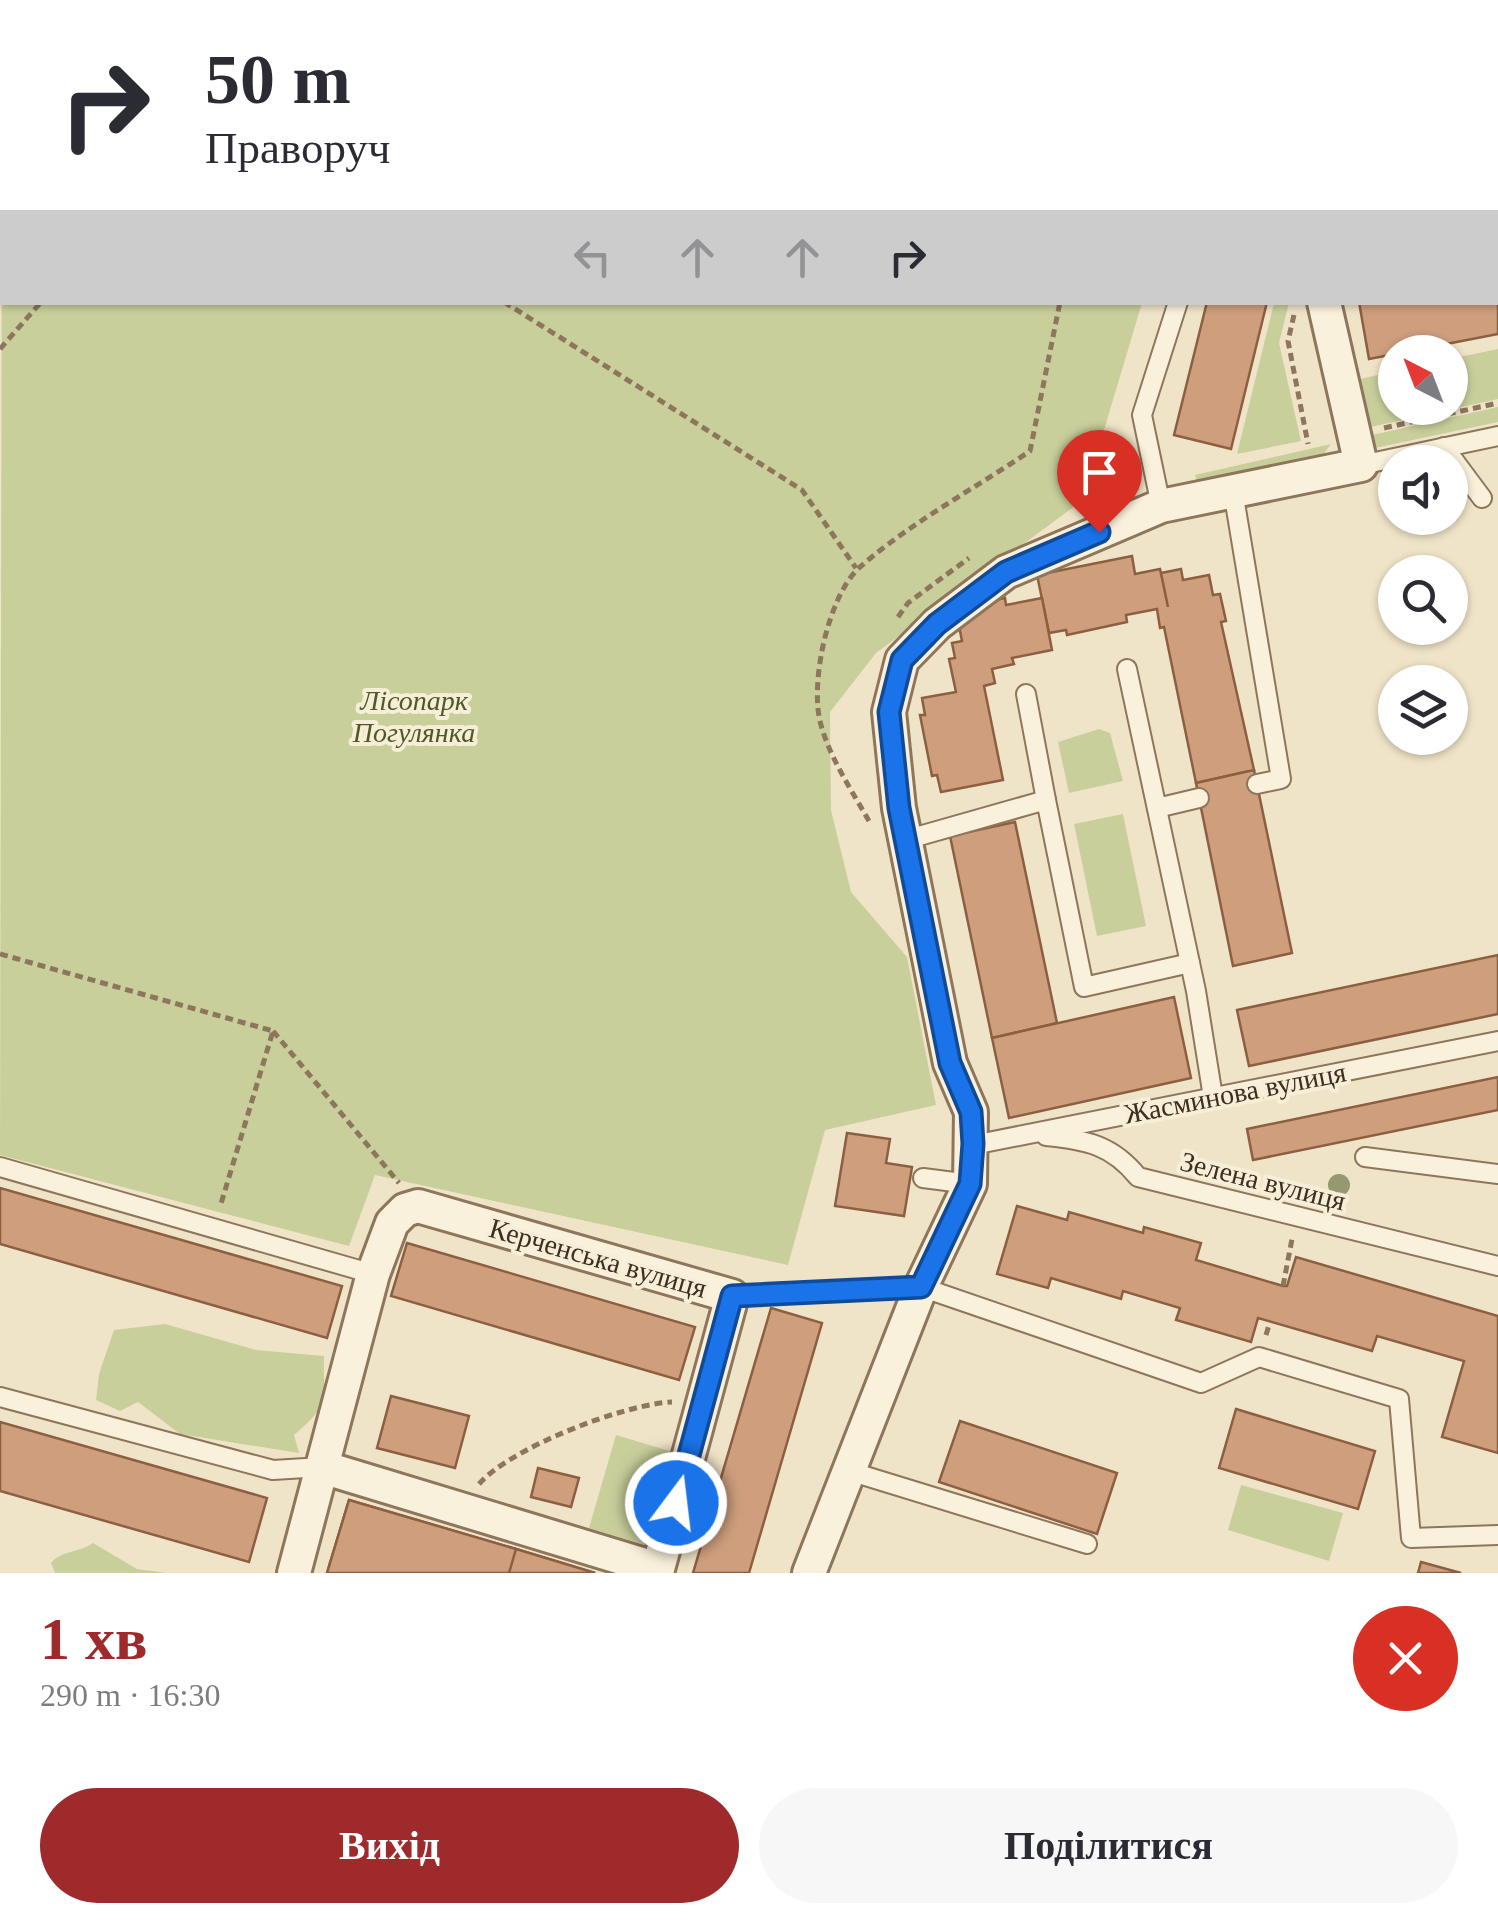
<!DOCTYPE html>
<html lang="uk">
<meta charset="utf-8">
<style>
body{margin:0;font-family:"Times New Roman",serif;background:#f7f7f7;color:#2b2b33;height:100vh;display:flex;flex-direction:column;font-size:38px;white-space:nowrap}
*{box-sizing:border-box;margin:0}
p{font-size:32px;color:#7c7c81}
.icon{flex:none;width:55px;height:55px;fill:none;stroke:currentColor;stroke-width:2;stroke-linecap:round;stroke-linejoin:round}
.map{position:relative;height:1573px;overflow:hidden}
.drawer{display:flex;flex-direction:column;background:#fff;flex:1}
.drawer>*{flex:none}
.hud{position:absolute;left:0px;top:0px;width:1500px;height:305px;box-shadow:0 2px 8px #0004;background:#fff;color:#2b2b33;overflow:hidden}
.needle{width:65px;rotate:318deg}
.fabs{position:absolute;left:1378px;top:335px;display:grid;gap:20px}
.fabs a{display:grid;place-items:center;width:90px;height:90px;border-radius:50%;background:#fff;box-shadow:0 2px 8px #0004;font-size:50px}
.pin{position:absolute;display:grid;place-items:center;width:85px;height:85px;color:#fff;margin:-102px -42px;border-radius:50% 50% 50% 0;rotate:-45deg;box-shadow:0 0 10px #0007}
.pin .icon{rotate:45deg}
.me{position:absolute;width:110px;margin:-55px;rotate:15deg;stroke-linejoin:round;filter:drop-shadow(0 0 8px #0008)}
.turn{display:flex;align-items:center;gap:35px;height:210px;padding:0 40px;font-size:45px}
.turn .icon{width:130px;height:130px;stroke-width:2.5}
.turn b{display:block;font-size:70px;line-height:85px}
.lanes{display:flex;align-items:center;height:95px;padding:0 40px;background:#0003;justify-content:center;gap:50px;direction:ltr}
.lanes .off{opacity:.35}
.round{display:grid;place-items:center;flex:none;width:105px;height:105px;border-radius:52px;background:#f7f7f7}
.headline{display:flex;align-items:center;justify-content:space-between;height:170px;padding:0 40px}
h1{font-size:60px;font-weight:700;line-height:75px;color:#9e2a2b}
.cta{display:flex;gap:20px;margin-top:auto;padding:20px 40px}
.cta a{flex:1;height:115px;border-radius:60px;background:#9e2a2b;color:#fff;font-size:40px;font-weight:700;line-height:115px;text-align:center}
.cta a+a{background:#f7f7f7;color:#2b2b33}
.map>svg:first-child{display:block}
.green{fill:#c9cf9b}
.building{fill:#cf9f7d;stroke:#8d5f41;stroke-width:2.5}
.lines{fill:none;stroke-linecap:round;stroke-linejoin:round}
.lane-casing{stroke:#8d765c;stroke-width:22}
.street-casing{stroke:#8d765c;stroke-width:38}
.path{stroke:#8d765c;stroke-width:5;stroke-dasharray:8 5;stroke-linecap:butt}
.lane{stroke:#faf1dc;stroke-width:18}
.street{stroke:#faf1dc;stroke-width:32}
.tree{fill:#96986f}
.route-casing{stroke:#114b97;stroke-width:25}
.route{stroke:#1a73e8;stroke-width:18}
.labels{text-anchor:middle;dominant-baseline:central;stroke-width:8;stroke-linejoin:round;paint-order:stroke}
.park-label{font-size:28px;font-style:italic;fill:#4d5a26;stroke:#f7eed8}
.street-label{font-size:28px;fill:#3d2e20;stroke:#f7eed8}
</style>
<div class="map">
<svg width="1498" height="1573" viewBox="0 0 1498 1573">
<rect width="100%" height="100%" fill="#f0e4c8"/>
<!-- green -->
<g class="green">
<polygon points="226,0 1498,0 1498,219 1498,2 221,2"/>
<polygon points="2,112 2,302 1142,303 1083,500 876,653 830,712 831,810 851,892 907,957 936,1105 825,1130 788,1265 375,1175 349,1246 0,1155"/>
<polygon points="1274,303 1289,303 1279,343 1301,441 1237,454"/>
<polygon points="1498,349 1498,399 1366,428 1356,380 1395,371 1395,408 1450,408 1450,359"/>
<polygon points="1498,407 1498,422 1375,448 1363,437"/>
<polygon points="1331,444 1319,460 1199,487 1195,475"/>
<polygon points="1099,729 1110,733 1123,781 1069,793 1058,742"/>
<polygon points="1123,814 1146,926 1097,936 1074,824"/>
<path d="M165 1324 256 1350 324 1356C323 1402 332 1402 294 1435L299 1453 180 1434 138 1402 120 1411 96 1400 99 1374 114 1330Z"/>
<polygon points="616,1435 676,1453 649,1546 589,1528"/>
<polygon points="1241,1485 1343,1513 1329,1561 1228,1530"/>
<path d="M93 1543 137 1569 167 1573H55L51 1563C62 1550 79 1553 93 1543Z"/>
</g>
<!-- building -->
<g class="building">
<polygon points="1498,275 1498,334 1369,359 1359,302 1498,302"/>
<polygon points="1207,302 1267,302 1231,449 1174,435"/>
<polygon points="1132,556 1135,574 1160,569 1168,607 1161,573 1181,569 1183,580 1209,575 1213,595 1220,594 1226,621 1221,622 1254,770 1196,783 1164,627 1160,628 1157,609 1126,615 1127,622 1067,635 1066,630 1049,633 1037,575"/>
<polygon points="1005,598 1006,605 1042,598 1052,650 1012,658 1014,664 992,669 995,683 984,686 1003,780 941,792 937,775 932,776 920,715 925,715 922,698 956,692 949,659 955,658 952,643 962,641 957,616 972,605"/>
<polygon points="1254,770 1292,953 1233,966 1196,783"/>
<polygon points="1015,822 1057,1023 992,1038 950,836"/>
<polygon points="1498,955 1498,1014 1249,1066 1237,1010"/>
<polygon points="1174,997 1191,1078 1009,1118 992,1038"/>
<polygon points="1498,1077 1498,1110 1253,1160 1247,1129"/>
<polygon points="847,1133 890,1139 886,1163 912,1167 904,1216 835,1206"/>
<polygon points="0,1188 342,1286 327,1338 0,1244"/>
<polygon points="1017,1206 1067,1220 1069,1212 1143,1233 1144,1227 1201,1243 1196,1260 1283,1286 1287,1286 1296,1257 1498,1316 1498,1453 1442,1437 1464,1361 1377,1336 1372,1351 1258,1318 1251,1342 1176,1320 1180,1308 1123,1291 1121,1299 1051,1278 1048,1288 997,1274"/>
<polygon points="407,1243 695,1327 679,1380 391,1296"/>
<polygon points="771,1308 822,1323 749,1573 693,1573"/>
<polygon points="391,1396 469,1416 455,1468 377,1448"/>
<polygon points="1236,1409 1375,1451 1358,1509 1219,1468"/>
<polygon points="960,1421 1117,1473 1097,1534 939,1482"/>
<polygon points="0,1422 267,1498 249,1562 0,1491"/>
<polygon points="538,1468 579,1478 571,1507 531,1497"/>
<polygon points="349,1500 516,1549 509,1573 327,1573"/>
<polygon points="349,1500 516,1549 595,1573 327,1573"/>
<polygon points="516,1549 595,1573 509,1573"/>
<polygon points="1421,1562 1461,1573 1418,1573"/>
</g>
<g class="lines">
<!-- lane casing -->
<g class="lane-casing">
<g id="lane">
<polyline points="1444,447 1482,498"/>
<polyline points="1361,465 1498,436"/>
<polyline points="1233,491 1281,779 1257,784"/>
<polyline points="1161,506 1142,415 1178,302"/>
<polyline points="1127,669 1196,991 1213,1097"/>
<polyline points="1046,800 1084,987 1190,963"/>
<polyline points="1157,808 1199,798"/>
<polyline points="905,840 1046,800 1026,694"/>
<path d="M1046 1136C1087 1140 1112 1145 1138 1177L1498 1266"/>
<polyline points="973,1145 1498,1041"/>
<polyline points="1365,1157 1498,1174"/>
<polyline points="0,1167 373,1274"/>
<polyline points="923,1178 970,1184"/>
<polyline points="732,1296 921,1287 1201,1383 1259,1357 1399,1399 1411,1538 1498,1535"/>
<polyline points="0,1397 273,1470 322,1467"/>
<polyline points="849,1471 1087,1544"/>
</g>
</g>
<!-- street casing -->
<g class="street-casing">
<g id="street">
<polyline points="294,1573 373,1274 392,1223 405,1210 418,1206 732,1296 658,1569 322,1467"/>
<polyline points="809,1573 921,1287 970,1184 971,1112 950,1063 899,808 889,712 902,660 937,624 1006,572 1161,506 1361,465 1324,302"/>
</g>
</g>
<!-- path -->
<g class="path">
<polyline points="473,0 474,2"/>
<polyline points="779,0 781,2"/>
<polyline points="981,0 986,2"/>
<polyline points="1134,2 1135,0"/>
<polyline points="504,302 802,490 856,568"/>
<polyline points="1294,315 1288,341 1308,444"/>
<polyline points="0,349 41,302"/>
<polyline points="1384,428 1498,403"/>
<polyline points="898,617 908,603 969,558"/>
<path d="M869 821C852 791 830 758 821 725 809 685 828 595 860 567 910 523 974 489 1030 451L1060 302"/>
<polyline points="0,954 273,1031 220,1207"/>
<polyline points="273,1031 399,1183"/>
<polyline points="1283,1286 1292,1239"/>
<polyline points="1266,1335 1270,1322"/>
<path d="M479 1484C510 1448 624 1404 672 1402"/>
</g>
<!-- lane -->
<use href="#lane" class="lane"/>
<!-- street -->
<use href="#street" class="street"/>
</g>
<!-- trees -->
<circle class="tree" cx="1339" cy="1185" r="11"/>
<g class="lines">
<!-- route casing -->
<g class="route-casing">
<polyline id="route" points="676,1503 732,1296 921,1287 970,1184 973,1144 971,1112 950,1063 899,808 889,712 902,660 937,624 1006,572 1099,532"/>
</g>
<!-- route -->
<use href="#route" class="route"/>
</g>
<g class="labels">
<!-- park labels -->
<g class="park-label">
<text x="414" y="700">Лісопарк<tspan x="414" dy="32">Погулянка</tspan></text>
</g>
<!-- street labels -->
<g class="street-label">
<text transform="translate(1235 1093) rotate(-11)">Жасминова вулиця</text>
<text transform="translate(1263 1181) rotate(14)">Зелена вулиця</text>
<text transform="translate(598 1258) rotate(16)">Керченська вулиця</text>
</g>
</g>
</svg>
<div class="fabs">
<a><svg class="needle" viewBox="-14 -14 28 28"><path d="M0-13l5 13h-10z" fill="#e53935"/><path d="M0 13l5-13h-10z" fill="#7c7c81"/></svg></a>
<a><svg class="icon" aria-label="sound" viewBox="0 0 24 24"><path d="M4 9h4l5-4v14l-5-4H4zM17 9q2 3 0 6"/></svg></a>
<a><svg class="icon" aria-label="search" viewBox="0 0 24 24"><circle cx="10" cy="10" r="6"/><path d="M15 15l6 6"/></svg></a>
<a><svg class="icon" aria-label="layers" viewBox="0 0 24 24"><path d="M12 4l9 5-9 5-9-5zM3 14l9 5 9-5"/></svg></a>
</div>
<div class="pin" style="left:1099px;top:532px;background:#d93025"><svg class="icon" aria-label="arrive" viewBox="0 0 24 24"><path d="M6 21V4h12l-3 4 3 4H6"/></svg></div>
<svg class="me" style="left:676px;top:1503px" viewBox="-20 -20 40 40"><circle r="17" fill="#1a73e8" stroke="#fff" stroke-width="3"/><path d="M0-11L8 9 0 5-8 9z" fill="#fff"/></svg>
<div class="hud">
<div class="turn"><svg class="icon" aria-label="right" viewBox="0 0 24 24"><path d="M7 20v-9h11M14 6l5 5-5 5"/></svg><div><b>50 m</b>Праворуч</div></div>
<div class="lanes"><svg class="icon off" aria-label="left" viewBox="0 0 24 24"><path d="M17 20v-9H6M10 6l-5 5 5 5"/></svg><svg class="icon off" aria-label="ahead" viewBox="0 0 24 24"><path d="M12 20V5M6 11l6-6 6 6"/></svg><svg class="icon off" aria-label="ahead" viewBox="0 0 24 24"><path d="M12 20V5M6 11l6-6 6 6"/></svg><svg class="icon" aria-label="right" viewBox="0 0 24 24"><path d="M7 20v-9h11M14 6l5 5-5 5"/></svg></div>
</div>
</div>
<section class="drawer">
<div class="headline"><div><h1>1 хв</h1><p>290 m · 16:30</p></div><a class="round" style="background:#d93025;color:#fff"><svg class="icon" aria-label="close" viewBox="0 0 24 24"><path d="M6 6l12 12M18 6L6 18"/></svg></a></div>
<div class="cta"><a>Вихід</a><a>Поділитися</a></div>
</section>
